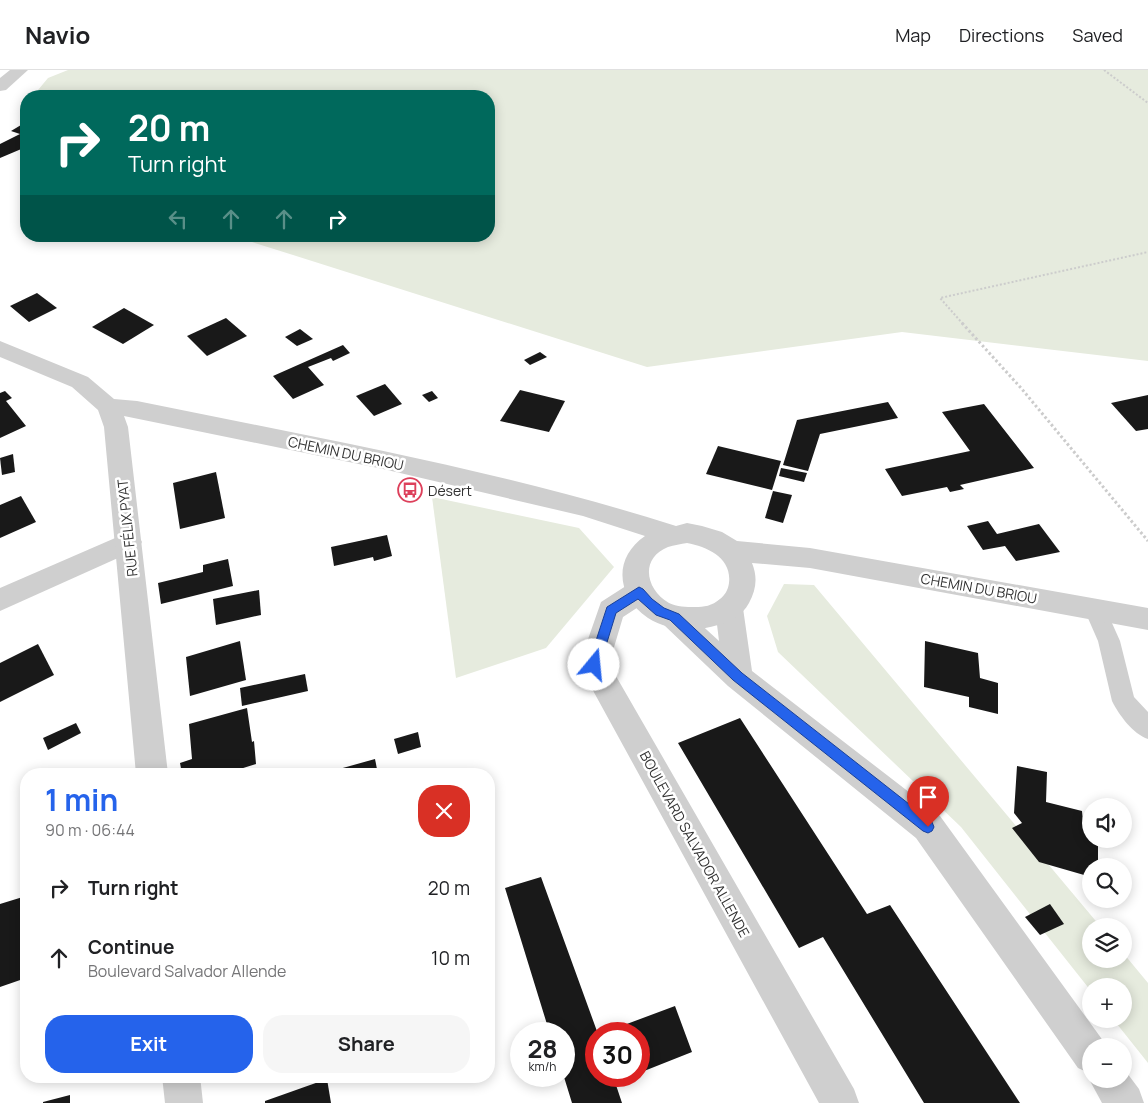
<!DOCTYPE html>
<meta charset="utf-8">
<style>
body{margin:0;font-family:Manrope,sans-serif;background:#f6f6f6;color:#202124;height:100vh;display:flex;flex-direction:column;font-size:19px;white-space:nowrap}
*{box-sizing:border-box;margin:0}
p{font-size:16px;color:#757577}
.icon{flex:none;width:28px;height:28px;fill:none;stroke:currentColor;stroke-width:2;stroke-linecap:round;stroke-linejoin:round}
.map{position:relative;flex:1;overflow:hidden}
.details{position:absolute;left:20px;top:698px;width:475px;height:315px;display:flex;flex-direction:column;background:#fff;border-radius:20px;box-shadow:0 2px 12px #0003}
.details>*{flex:none}
.hud{position:absolute;left:20px;top:20px;width:475px;height:152px;border-radius:20px;box-shadow:0 2px 12px #0003;background:#00695c;color:#fff;overflow:hidden}
.controls{position:absolute;left:1082px;top:728px;display:grid;gap:10px}
.controls a{display:grid;place-items:center;width:50px;height:50px;border-radius:50%;background:#fff;box-shadow:0 2px 12px #0003;font-size:25px}
.speed{position:absolute;left:510px;top:952px;display:flex;gap:10px;font-size:25px;font-weight:700;text-align:center}
.speed>*{display:grid;place-content:center;width:65px;height:65px;border-radius:50%;background:#fff;box-shadow:0 2px 12px #0003;line-height:1}
.speed small{font-size:12px;font-weight:400}
.speed .limit{border:8px solid #d22;background:#fff;color:#111}
.pin{position:absolute;display:grid;place-items:center;width:42px;height:42px;color:#fff;margin:-51px -21px;border-radius:50% 50% 50% 0;rotate:-45deg;box-shadow:0 0 5px #0007}
.pin .icon{rotate:45deg}
.me{position:absolute;width:55px;margin:-28px;rotate:17deg;stroke-linejoin:round;filter:drop-shadow(0 0 4px #0008)}
.turn{display:flex;align-items:center;gap:18px;height:105px;padding:0 25px;font-size:22px}
.turn .icon{width:65px;height:65px;stroke-width:2.5}
.turn b{display:block;font-size:35px;line-height:42px}
.lanes{display:flex;align-items:center;height:48px;padding:0 25px;background:#0003;justify-content:center;gap:25px;direction:ltr}
.lanes .off{opacity:.35}
.round{display:grid;place-items:center;flex:none;width:52px;height:52px;border-radius:20px;background:#f6f6f6}
.overview{display:flex;align-items:center;justify-content:space-between;height:85px;padding:0 25px}
h1{font-size:30px;font-weight:700;line-height:38px;color:#2563eb}
.cta{display:flex;gap:10px;margin-top:auto;padding:10px 25px}
.cta a{flex:1;height:58px;border-radius:20px;background:#2563eb;color:#fff;font-size:20px;font-weight:700;line-height:58px;text-align:center}
.cta a+a{background:#f6f6f6;color:#202124}
ul{padding:0;list-style:none}
li{display:flex;align-items:center;gap:15px;height:70px;padding:0 25px}
li div{flex:1}
li b{display:block;font-size:19px}
li em{font-style:normal}
header{display:flex;align-items:center;gap:30px;box-sizing:border-box;height:70px;padding:0 25px;background:#fff;border-bottom:1px solid #e0e0e0}
header strong{font-size:24px}
nav{display:flex;gap:28px;margin-inline-start:auto;font-size:18px}
.map>svg:first-child{display:block}
.green{fill:#e6ebde}
.building{fill:#191919}
.lines{fill:none;stroke-linecap:round;stroke-linejoin:round}
.path-far1{stroke:#ccc;stroke-width:2;stroke-dasharray:2 2;stroke-linecap:butt}
.path{stroke:#ccc;stroke-width:3;stroke-dasharray:2.5 2.5;stroke-linecap:butt}
.service{fill:#cfcfcf;fill-rule:evenodd}
.minor{fill:#cfcfcf;fill-rule:evenodd}
.tertiary{fill:#cfcfcf;fill-rule:evenodd}
.route{fill:#2563eb;stroke:#184099}
.labels{text-anchor:middle;dominant-baseline:central;stroke-width:5;stroke-linejoin:round;paint-order:stroke}
.street-label{font-size:14px;fill:#323232;stroke:#fff}
.poi-label{font-size:14px;fill:#323232;stroke:#fff;text-anchor:start}
</style>
<header>
<strong>Navio</strong>
<nav><a>Map</a><a>Directions</a><a>Saved</a></nav>
</header>
<div class="map">
<svg width="1148" height="1033" viewBox="0 0 1148 1033">
<rect width="100%" height="100%" fill="#fff"/>
<!-- green -->
<g class="green">
<polygon points="68,0 1148,0 1148,291 902,262 647,297 233,166 489,166 489,26 33,26 48,8"/>
<polygon points="432,427 579,458 614,497 546,578 456,608"/>
<polygon points="784,514 814,515 1100,856 1091,856 1091,889 1124,889 1124,884 1148,913 1148,993 1113,949 1124,949 1124,916 1091,916 1091,921 961,757 778,582 767,546"/>
</g>
<!-- building -->
<g class="building">
<polygon points="26,52 26,77 0,88 0,74 20,64 11,61"/>
<polygon points="37,223 57,238 29,252 10,236"/>
<polygon points="124,238 154,255 123,274 92,257"/>
<polygon points="226,248 247,266 207,286 187,266"/>
<polygon points="300,259 313,269 297,276 285,267"/>
<polygon points="343,275 350,283 333,291 331,288 308,297 324,315 293,329 273,306"/>
<polygon points="540,282 547,287 530,295 524,290"/>
<polygon points="385,314 402,334 374,346 356,326"/>
<polygon points="520,320 565,331 549,362 500,351"/>
<polygon points="5,321 12,328 6,331 26,356 0,368 0,323"/>
<polygon points="432,321 438,328 429,332 422,325"/>
<polygon points="1148,325 1148,359 1136,361 1111,333"/>
<polygon points="888,332 898,348 820,364 808,401 783,395 797,350"/>
<polygon points="984,334 1034,398 960,415 964,419 950,422 947,417 902,426 885,399 970,381 942,342"/>
<polygon points="718,376 781,391 772,420 706,404"/>
<polygon points="13,384 15,402 2,405 0,388"/>
<polygon points="781,398 807,403 804,412 779,406"/>
<polygon points="216,402 225,448 180,459 173,413"/>
<polygon points="773,421 792,425 783,453 765,448"/>
<polygon points="21,426 36,452 0,468 0,435"/>
<polygon points="988,451 997,464 1039,454 1060,482 1016,491 1005,476 983,480 967,456"/>
<polygon points="387,465 392,486 374,491 373,487 334,496 331,477"/>
<polygon points="228,489 233,516 161,534 158,513 203,502 203,495"/>
<polygon points="259,520 261,545 216,555 213,529"/>
<polygon points="240,571 246,610 190,626 186,587"/>
<polygon points="925,571 978,583 980,608 998,613 998,644 969,637 969,627 924,617"/>
<polygon points="38,574 54,605 0,632 0,593"/>
<polygon points="305,604 308,621 242,636 240,618"/>
<polygon points="247,638 252,672 254,671 256,694 224,704 182,704 180,693 192,689 189,654"/>
<polygon points="740,648 867,844 890,835 1020,1033 924,1033 823,867 799,878 678,673"/>
<polygon points="76,653 81,663 48,680 43,668"/>
<polygon points="418,662 421,677 398,684 394,669"/>
<polygon points="375,689 378,704 332,704 332,701"/>
<polygon points="1017,696 1047,702 1046,732 1082,741 1083,752 1091,755 1091,769 1098,769 1098,796 1091,796 1091,807 1039,792 1012,758 1022,753 1014,743"/>
<polygon points="283,698 284,704 262,704 262,703"/>
<polygon points="541,807 598,964 596,1006 630,1006 615,1012 622,1033 572,1033 564,1007 564,964 550,964 505,818"/>
<polygon points="26,826 26,908 0,917 0,834"/>
<polygon points="1050,834 1064,854 1040,865 1025,847"/>
<polygon points="675,936 692,982 639,1003 639,964 600,964"/>
<polygon points="327,1009 331,1033 265,1033 265,1031"/>
<polygon points="70,1025 70,1033 43,1033 43,1032"/>
</g>
<g class="lines">
<!-- path-far1 -->
<g class="path-far1">
<polyline points="1104,0 1148,33"/>
<polyline points="963,254 940,228 1148,182"/>
</g>
<!-- path -->
<polyline class="path" points="962,253 1021,318 1148,471"/>
<!-- service -->
<path class="service" d="M1095 530 1103 533 1120 571 1134 627 1148 642V669C1133 664 1119 645 1112 631L1098 571 1084 539 1087 533Z"/>
<!-- minor -->
<g class="minor">
<polygon points="10,0 28,0 6,20 0,21 0,8"/>
<polygon points="129,462 138,465 142,472 138,479 0,541 0,518"/>
<polygon points="639,511 649,514 653,522 649,530 623,547 609,594 854,1019 859,1033 819,1033 579,595 601,532 629,514"/>
<polygon points="729,527 739,530 743,538 752,601 940,746 1104,972 1106,976 1091,976 1091,1004 1078,998 916,768 728,616 664,555 660,547 664,539 674,536 684,539 719,571 715,538 719,530"/>
<polygon points="1124,999 1139,1019 1144,1033 1102,1033 1089,1009 1091,1004 1091,1009 1124,1009"/>
</g>
<!-- tertiary -->
<g class="tertiary">
<path d="M0 271 88 307 114 329 137 331C317 368 500 400 676 456L687 453 702 456 722 462 737 471 810 478 1148 538V560L810 498 752 493C758 508 756 520 749 533 742 546 731 551 718 555 696 562 668 561 648 548 616 526 613 488 645 466L583 446 383 399 124 346 128 357 168 704H136L104 357 98 340 72 317 0 287ZM687 473C708 477 732 488 729 513 728 520 725 525 720 529 712 536 704 537 695 537 686 537 677 537 669 533 645 519 640 488 668 477 674 475 681 474 687 473Z"/>
<polygon points="162,1006 200,1006 203,1033 165,1033"/>
</g>
</g>
<!-- route -->
<polygon class="route" points="639,517 643,519 652,529 664,538 679,544 742,603 932,752 934,757 932,761 928,763 923,761 733,610 670,550 656,545 638,529 616,543 600,595 599,599 590,599 588,595 607,537"/>
<!-- icons -->
<defs>
<g id="bus-ring" transform="scale(1.25)"><circle r="9.5" fill="#fff" stroke="#dd405b" stroke-width="1.5"/><path d="M-5-6H5V4H4V6H2V4H-2V6H-4V4H-5ZM-3.5-4V0h7V-4ZM-3.5 1.2v1.5H-2V1.2ZM2 1.2v1.5H3.5V1.2Z" fill="#dd405b"/></g>
</defs>
<g fill-rule="evenodd">
<use href="#bus-ring" x="410" y="420"/>
</g>
<g class="labels">
<!-- street labels -->
<g class="street-label">
<text transform="translate(346 383) rotate(12)">CHEMIN DU BRIOU</text>
<text transform="translate(127 458) rotate(-96)">RUE FÉLIX PYAT</text>
<text transform="translate(979 518) rotate(10)">CHEMIN DU BRIOU</text>
<text transform="translate(695 774) rotate(61)">BOULEVARD SALVADOR ALLENDE</text>
</g>
<!-- poi labels -->
<g class="poi-label">
<text x="428" y="420">Désert</text>
</g>
</g>
</svg>
<div class="controls">
<a><svg class="icon" aria-label="sound" viewBox="0 0 24 24"><path d="M4 9h4l5-4v14l-5-4H4zM17 9q2 3 0 6"/></svg></a>
<a><svg class="icon" aria-label="search" viewBox="0 0 24 24"><circle cx="10" cy="10" r="6"/><path d="M15 15l6 6"/></svg></a>
<a><svg class="icon" aria-label="layers" viewBox="0 0 24 24"><path d="M12 4l9 5-9 5-9-5zM3 14l9 5 9-5"/></svg></a>
<a>+</a>
<a>−</a>
</div>
<div class="speed"><div>28<small>km/h</small></div><div class="limit">30</div></div>
<div class="pin" style="left:928px;top:757px;background:#d93025"><svg class="icon" aria-label="arrive" viewBox="0 0 24 24"><path d="M6 21V4h12l-3 4 3 4H6"/></svg></div>
<svg class="me" style="left:594px;top:595px" viewBox="-20 -20 40 40"><circle r="19" fill="#fff"/><path d="M0-13L10 11 0 6-10 11z" fill="#2563eb"/></svg>
<div class="hud">
<div class="turn"><svg class="icon" aria-label="right" viewBox="0 0 24 24"><path d="M7 20v-9h11M14 6l5 5-5 5"/></svg><div><b>20 m</b>Turn right</div></div>
<div class="lanes"><svg class="icon off" aria-label="left" viewBox="0 0 24 24"><path d="M17 20v-9H6M10 6l-5 5 5 5"/></svg><svg class="icon off" aria-label="ahead" viewBox="0 0 24 24"><path d="M12 20V5M6 11l6-6 6 6"/></svg><svg class="icon off" aria-label="ahead" viewBox="0 0 24 24"><path d="M12 20V5M6 11l6-6 6 6"/></svg><svg class="icon" aria-label="right" viewBox="0 0 24 24"><path d="M7 20v-9h11M14 6l5 5-5 5"/></svg></div>
</div>
<section class="details">
<div class="overview"><div><h1>1 min</h1><p>90 m · 06:44</p></div><a class="round" style="background:#d93025;color:#fff"><svg class="icon" aria-label="close" viewBox="0 0 24 24"><path d="M6 6l12 12M18 6L6 18"/></svg></a></div>
<ul>
<li><svg class="icon" aria-label="right" viewBox="0 0 24 24"><path d="M7 20v-9h11M14 6l5 5-5 5"/></svg><div><b>Turn right</b></div><em>20 m</em></li>
<li><svg class="icon" aria-label="ahead" viewBox="0 0 24 24"><path d="M12 20V5M6 11l6-6 6 6"/></svg><div><b>Continue</b><p>Boulevard Salvador Allende</p></div><em>10 m</em></li>
</ul>
<div class="cta"><a>Exit</a><a>Share</a></div>
</section>
</div>
